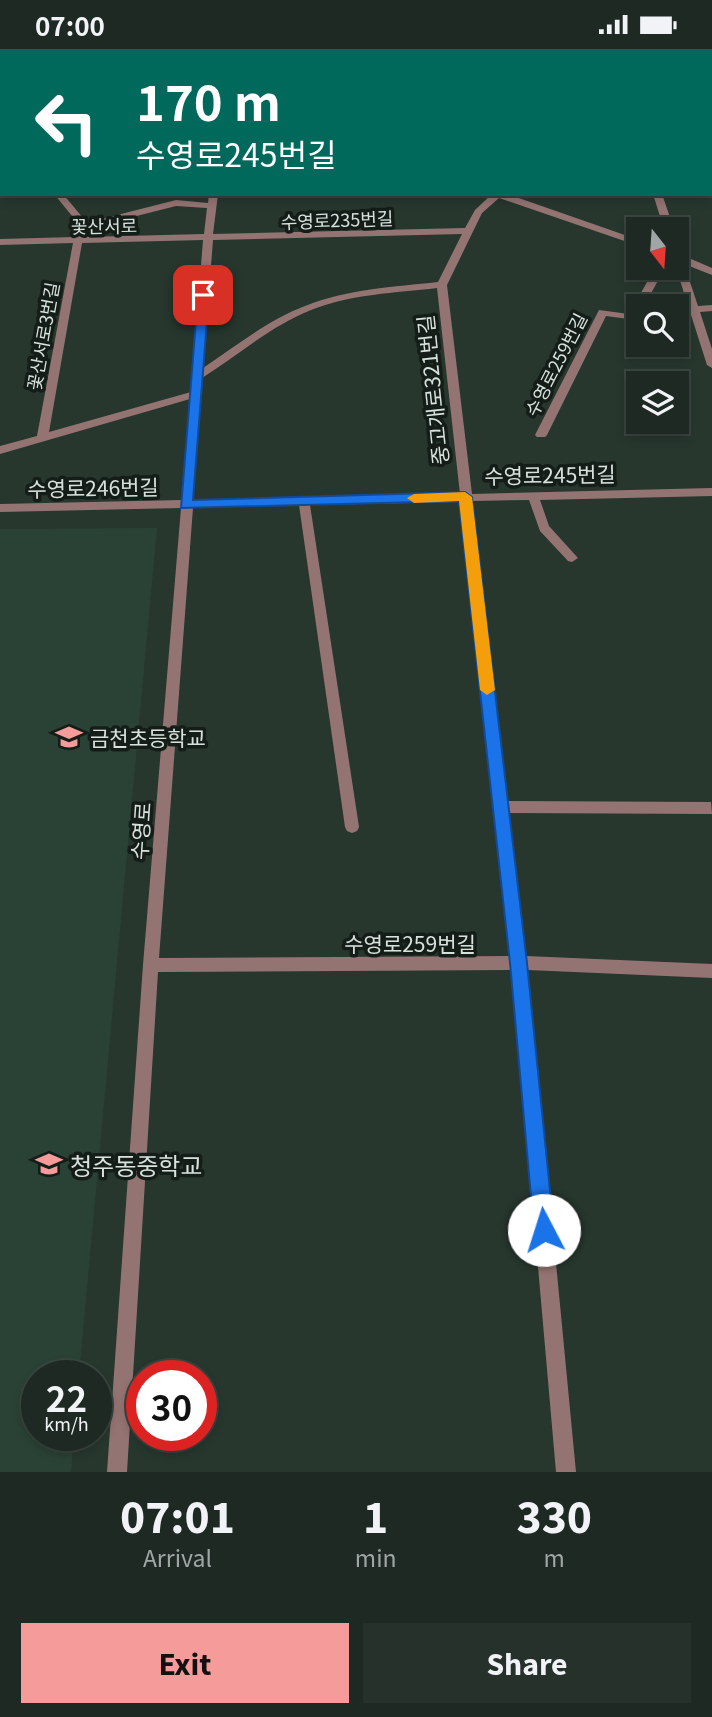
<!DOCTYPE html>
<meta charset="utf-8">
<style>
body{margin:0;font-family:Georgia,"Noto Sans KR",serif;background:#25312a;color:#f1f3f6;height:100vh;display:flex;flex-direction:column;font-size:26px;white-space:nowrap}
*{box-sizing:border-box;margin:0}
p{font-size:23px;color:#a0a6a5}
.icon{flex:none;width:38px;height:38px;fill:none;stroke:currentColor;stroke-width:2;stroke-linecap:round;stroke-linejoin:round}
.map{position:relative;height:1423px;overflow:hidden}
.details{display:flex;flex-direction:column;background:#1d2922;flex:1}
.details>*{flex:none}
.guide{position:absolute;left:0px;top:0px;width:712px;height:147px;box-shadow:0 4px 10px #0003,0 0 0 2px #3b4540;background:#00695c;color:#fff;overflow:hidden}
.needle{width:46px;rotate:163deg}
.tools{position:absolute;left:626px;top:168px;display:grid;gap:14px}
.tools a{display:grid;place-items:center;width:63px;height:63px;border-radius:0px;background:#1d2922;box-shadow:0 4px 10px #0003,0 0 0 2px #3b4540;font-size:35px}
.speed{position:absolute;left:21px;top:1311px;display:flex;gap:14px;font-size:35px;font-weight:700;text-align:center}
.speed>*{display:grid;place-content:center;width:91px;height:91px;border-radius:50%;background:#1d2922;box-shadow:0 4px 10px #0003,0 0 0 2px #3b4540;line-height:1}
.speed small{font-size:18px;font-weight:400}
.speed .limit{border:10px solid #d22;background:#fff;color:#111}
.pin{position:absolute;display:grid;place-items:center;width:60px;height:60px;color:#fff;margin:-30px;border-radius:14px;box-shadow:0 4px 10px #0006}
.me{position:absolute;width:77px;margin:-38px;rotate:355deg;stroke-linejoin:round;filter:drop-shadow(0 0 5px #0008)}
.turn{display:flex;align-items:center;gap:24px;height:147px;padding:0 21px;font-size:32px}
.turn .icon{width:91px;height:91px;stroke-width:2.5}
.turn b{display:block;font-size:49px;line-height:60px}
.eta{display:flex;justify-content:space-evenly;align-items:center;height:119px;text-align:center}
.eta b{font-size:42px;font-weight:800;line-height:49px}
.button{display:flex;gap:14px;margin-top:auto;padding:14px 21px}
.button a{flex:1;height:80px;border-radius:0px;background:#f59b9a;color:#111;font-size:28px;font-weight:800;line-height:80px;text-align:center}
.button a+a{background:#25312a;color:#f1f3f6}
.status{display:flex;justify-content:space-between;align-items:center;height:49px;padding:0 35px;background:#1d2922;direction:ltr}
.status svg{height:19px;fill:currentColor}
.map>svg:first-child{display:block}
.built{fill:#2a4235}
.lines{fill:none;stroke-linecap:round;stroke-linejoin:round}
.service{fill:#947473;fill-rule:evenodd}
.minor{fill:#947473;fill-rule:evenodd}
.route{fill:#1a73e8;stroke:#114b97;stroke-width:2}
.slow{fill:#f59e0b}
.labels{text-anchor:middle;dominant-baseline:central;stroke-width:7;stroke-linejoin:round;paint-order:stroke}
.far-street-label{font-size:18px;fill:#d8e2dc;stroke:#151d19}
.street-label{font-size:21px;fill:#d8e2dc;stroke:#151d19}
.poi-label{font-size:21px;fill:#d8e2dc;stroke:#151d19;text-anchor:start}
.near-poi-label{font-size:24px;fill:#d8e2dc;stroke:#151d19;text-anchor:start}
</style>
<div class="status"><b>07:00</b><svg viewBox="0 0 49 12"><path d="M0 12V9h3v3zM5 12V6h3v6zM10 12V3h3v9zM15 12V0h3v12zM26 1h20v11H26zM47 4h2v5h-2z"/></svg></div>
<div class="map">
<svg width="712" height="1423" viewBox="0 0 712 1423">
<rect width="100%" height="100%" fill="#27372e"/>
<!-- built -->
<polygon class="built" points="157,479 79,1326 37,1326 37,1386 74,1386 71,1423 0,1423 0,480"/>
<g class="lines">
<!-- service -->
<g class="service">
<polygon points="54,145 63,145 88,175 88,179 82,179"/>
<polygon points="655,219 665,219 644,257 639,257 639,266 636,271 606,267 547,386 545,388 537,388 535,386 599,261 629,265"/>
<polygon points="501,752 711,753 712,765 501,764 496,762 494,758 496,754"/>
</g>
<!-- minor -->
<g class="minor">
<polygon points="33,0 44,0 46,2 34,2"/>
<rect x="220" y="0" width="8" height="2"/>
<polygon points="278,0 287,0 276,2"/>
<polygon points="466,0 477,0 464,2"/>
<polygon points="630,0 645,0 627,2"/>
<rect x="0" y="54" width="2" height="4"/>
<rect x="710" y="93" width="2" height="6"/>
<path d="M209 145H218L213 185 465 179 475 161 492 145H507L639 191V197L499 149 482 164 447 236 472 445 712 439V447L540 451 549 477 578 509 572 513 568 512 540 482 529 451 472 452 526 907 712 915V929L528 921 576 1423H556L512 921 158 923 127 1423H107L143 916 181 459 0 463V455L182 451 190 350 0 405V397L37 387 73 194 0 196V190L75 188 82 175 176 151 208 154ZM176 157 207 159 204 185 85 188 89 179ZM462 185 438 233C394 238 347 240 305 257 268 271 236 297 203 319L213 191ZM203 191 191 343 49 383 82 194ZM437 239 460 445 193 451 202 329C238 306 271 277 311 261 351 245 395 244 437 239ZM461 453 510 907 159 909 193 459 299 456 345 778 347 782 352 784 357 782 359 778 310 456Z"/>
<polygon points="653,145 662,145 674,180 664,180"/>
<polygon points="677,204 712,219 712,226 684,215 698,257 712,256 712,262 700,263 712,300 712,319 707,316 676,219"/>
</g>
</g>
<!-- route -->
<polygon class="route" points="203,242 209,246 193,451 465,443 472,448 527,914 554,1181 551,1189 544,1192 537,1189 534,1181 510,914 459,452 181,459 198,246"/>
<!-- slow -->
<polygon class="slow" points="465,443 472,448 495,641 487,646 480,641 459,452 414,454 407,449 414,445"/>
<!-- icons -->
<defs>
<g id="school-bare" transform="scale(2.1)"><path d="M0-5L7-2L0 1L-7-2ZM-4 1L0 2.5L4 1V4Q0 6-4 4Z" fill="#f59b9a" stroke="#151d19" stroke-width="2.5" paint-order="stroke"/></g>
</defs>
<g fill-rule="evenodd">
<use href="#school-bare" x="69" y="688"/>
<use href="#school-bare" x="49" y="1115"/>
</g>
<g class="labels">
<!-- far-street labels -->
<g class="far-street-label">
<text transform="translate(337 170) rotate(-2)">수영로235번길</text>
<text transform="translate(104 176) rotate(-1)">꽃산서로</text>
<text transform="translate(42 287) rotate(-80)">꽃산서로3번길</text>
<text transform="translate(555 315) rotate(-63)">수영로259번길</text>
</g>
<!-- street labels -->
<g class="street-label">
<text transform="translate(432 341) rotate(-96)">중고개로321번길</text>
<text transform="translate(550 425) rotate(-1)">수영로245번길</text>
<text transform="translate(93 438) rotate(-1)">수영로246번길</text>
<text transform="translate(140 782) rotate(-86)">수영로</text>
<text x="410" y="894">수영로259번길</text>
</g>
<!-- poi labels -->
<g class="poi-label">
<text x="90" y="688">금천초등학교</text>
</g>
<!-- near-poi labels -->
<g class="near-poi-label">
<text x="70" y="1115">청주동중학교</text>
</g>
</g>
</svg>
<div class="tools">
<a><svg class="needle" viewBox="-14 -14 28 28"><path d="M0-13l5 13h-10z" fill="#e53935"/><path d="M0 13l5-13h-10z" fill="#a0a6a5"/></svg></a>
<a><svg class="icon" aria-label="search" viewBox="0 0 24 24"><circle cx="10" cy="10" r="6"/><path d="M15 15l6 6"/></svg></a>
<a><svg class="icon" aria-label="layers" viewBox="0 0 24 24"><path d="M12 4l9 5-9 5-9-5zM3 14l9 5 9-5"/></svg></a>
</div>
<div class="speed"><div>22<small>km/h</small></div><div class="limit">30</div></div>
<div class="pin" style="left:203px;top:246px;background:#d93025"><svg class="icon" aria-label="arrive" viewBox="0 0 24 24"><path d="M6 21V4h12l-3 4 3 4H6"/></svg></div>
<svg class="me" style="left:544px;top:1181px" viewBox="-20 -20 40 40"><circle r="19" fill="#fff"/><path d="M0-13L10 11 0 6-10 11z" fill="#1a73e8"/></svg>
<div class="guide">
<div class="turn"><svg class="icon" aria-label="left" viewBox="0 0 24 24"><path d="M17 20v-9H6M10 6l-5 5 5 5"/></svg><div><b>170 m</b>수영로245번길</div></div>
</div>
</div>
<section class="details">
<div class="eta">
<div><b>07:01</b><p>Arrival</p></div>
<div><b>1</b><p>min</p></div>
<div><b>330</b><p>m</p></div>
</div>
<div class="button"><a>Exit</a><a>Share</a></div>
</section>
